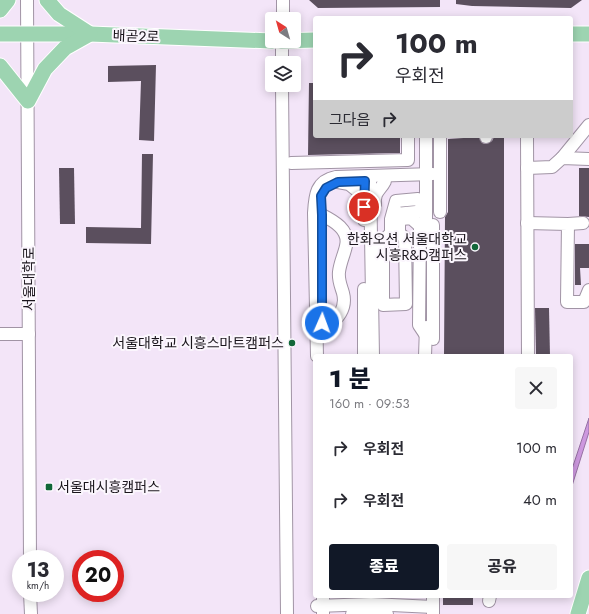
<!DOCTYPE html>
<html lang="ko">
<meta charset="utf-8">
<style>
body{margin:0;font-family:Jost,"Noto Sans KR",sans-serif;background:#f7f7f7;color:#2b2b33;height:100vh;display:flex;flex-direction:column;font-size:15px;white-space:nowrap}
*{box-sizing:border-box;margin:0}
p{font-size:13px;color:#7c7c81}
.icon{flex:none;width:22px;height:22px;fill:none;stroke:currentColor;stroke-width:2;stroke-linecap:round;stroke-linejoin:round}
.map{position:relative;flex:1;overflow:hidden}
.sheet{position:absolute;left:313px;top:354px;width:260px;height:244px;display:flex;flex-direction:column;background:#fff;border-radius:4px;box-shadow:0 2px 10px #0003}
.sheet>*{flex:none}
.guide{position:absolute;left:313px;top:16px;width:260px;height:122px;border-radius:4px;box-shadow:0 2px 10px #0003;background:#fff;color:#2b2b33;overflow:hidden}
.needle{width:26px;rotate:323deg}
.fabs{position:absolute;left:265px;top:12px;display:grid;gap:8px}
.fabs a{display:grid;place-items:center;width:36px;height:36px;border-radius:4px;background:#fff;box-shadow:0 2px 10px #0003;font-size:20px}
.speed{position:absolute;left:12px;top:550px;display:flex;gap:8px;font-size:20px;font-weight:700;text-align:center}
.speed>*{display:grid;place-content:center;width:52px;height:52px;border-radius:50%;background:#fff;box-shadow:0 2px 10px #0003;line-height:1}
.speed small{font-size:10px;font-weight:400}
.speed .limit{border:6px solid #d22;background:#fff;color:#111}
.pin{position:absolute;display:grid;place-items:center;width:34px;height:34px;color:#fff;margin:-17px;border:2px solid #fff;border-radius:50%;box-shadow:0 1px 4px #0007}
.me{position:absolute;width:44px;margin:-22px;rotate:2deg;stroke-linejoin:round;filter:drop-shadow(0 0 3px #0008)}
.turn{display:flex;align-items:center;gap:14px;height:84px;padding:0 16px;font-size:18px}
.turn .icon{width:52px;height:52px;stroke-width:2.5}
.turn b{display:block;font-size:28px;line-height:34px}
.then{display:flex;align-items:center;height:38px;padding:0 16px;background:#0003;gap:8px;font-size:15px}
.round{display:grid;place-items:center;flex:none;width:42px;height:42px;border-radius:4px;background:#f7f7f7}
.summary{display:flex;align-items:center;justify-content:space-between;height:68px;padding:0 16px}
h1{font-size:24px;font-weight:800;line-height:30px;color:#111827}
.button{display:flex;gap:8px;margin-top:auto;padding:8px 16px}
.button a{flex:1;height:46px;border-radius:4px;background:#111827;color:#fff;font-size:16px;font-weight:800;line-height:46px;text-align:center}
.button a+a{background:#f7f7f7;color:#2b2b33}
ul{padding:0;list-style:none}
li{display:flex;align-items:center;gap:12px;height:52px;padding:0 16px}
li div{flex:1}
li b{display:block;font-size:15px}
li em{font-style:normal}
.map>svg:first-child{display:block}
.water{fill:#cd98df;stroke:#9771a4}
.building{fill:#5b4f5e}
.lines{fill:none;stroke-linecap:round;stroke-linejoin:round}
.minor-casing{stroke:#a194a5;stroke-width:14}
.major-casing{stroke:#fff;stroke-width:17}
.minor{stroke:#fff;stroke-width:12}
.major{stroke:#9dd4b1;stroke-width:15}
.route-casing{stroke:#114b97;stroke-width:10}
.route{stroke:#1a73e8;stroke-width:7}
.poi-dot{fill:#116739;stroke:#fbf6fd;stroke-width:1.5}
.labels{text-anchor:middle;dominant-baseline:central;stroke-width:4;stroke-linejoin:round;paint-order:stroke}
.street-label{font-size:14px;fill:#1a151c;stroke:#fbf6fd}
.poi-label{font-size:14px;fill:#1a151c;stroke:#fbf6fd;text-anchor:end}
</style>
<div class="map">
<svg width="589" height="614" viewBox="0 0 589 614">
<rect width="100%" height="100%" fill="#f3e5f8"/>
<!-- water -->
<polygon class="water" points="589,418 589,432 571,489 571,472"/>
<!-- building -->
<g class="building">
<polygon points="309,0 440,0 440,7 318,8"/>
<polygon points="456,0 582,0 571,8 472,6 456,4"/>
<polygon points="156,65 154,141 139,140 141,81 108,82 108,66"/>
<polygon points="309,83 315,83 315,136 400,136 400,153 308,155"/>
<polygon points="504,136 504,356 444,356 445,217 448,212 448,139 479,137 482,143 486,144 492,141 494,137"/>
<polygon points="142,154 153,154 151,244 86,243 86,227 141,228"/>
<polygon points="59,168 74,168 75,224 60,224"/>
<polygon points="579,168 589,168 589,217 579,216"/>
<polygon points="575,244 589,244 589,268 580,268 581,285 575,285"/>
<polygon points="535,308 549,308 550,356 536,356"/>
<rect x="443" y="596" width="30" height="9"/>
</g>
<g class="lines">
<!-- minor casing -->
<g class="minor-casing">
<g id="minor">
<polyline points="27,0 30,559"/>
<polyline points="283,19 283,0"/>
<polyline points="282,41 282,63"/>
<polyline points="282,85 287,614"/>
<polyline points="426,136 426,237"/>
<polyline points="527,136 528,356"/>
<polyline points="486,137 486,136"/>
<polyline points="562,158 589,125"/>
<polyline points="291,163 408,160 408,136"/>
<polyline points="527,168 552,167 562,158 589,159"/>
<polyline points="370,176 373,356"/>
<polyline points="338,182 349,184 359,192 361,211 364,220"/>
<path d="M375 204C374 191 380 191 385 181"/>
<polyline points="440,212 440,136"/>
<polyline points="391,219 396,201 418,199 426,211 396,214 391,219 391,233 385,239 383,243 383,305 406,304 405,238 399,233 399,223 402,219 411,218 420,226 419,325 425,334"/>
<polyline points="527,223 568,224 567,302 584,302 589,290"/>
<polyline points="568,224 583,223"/>
<polyline points="433,225 433,339"/>
<polyline points="0,334 29,334"/>
<path d="M321 334C333 322 348 312 343 293 341 286 338 280 339 272 340 263 344 255 346 246 350 230 334 221 322 215"/>
<path d="M317 356 314 213C315 195 316 181 336 177L433 174"/>
<polyline points="364,356 364,289"/>
<polyline points="425,356 426,327"/>
<polyline points="30,593 31,614"/>
<polyline points="323,596 323,614"/>
<polyline points="489,601 490,596"/>
<polyline points="317,606 371,604 433,607"/>
<polyline points="352,614 387,614"/>
<polyline points="433,614 433,596"/>
</g>
</g>
<!-- major casing -->
<g class="major-casing">
<g id="major">
<polyline points="0,10 8,0"/>
<polyline points="0,34 90,34 272,41"/>
<polyline points="571,34 589,34"/>
<polyline points="281,41 315,40"/>
<polyline points="0,66 28,101 45,69 65,48 90,34 59,14 47,0"/>
<polyline points="578,614 589,578"/>
</g>
</g>
<!-- minor -->
<use href="#minor" class="minor"/>
<!-- major -->
<use href="#major" class="major"/>
</g>
<g class="lines">
<!-- route casing -->
<g class="route-casing">
<polyline id="route" points="322,323 322,215 321,196 326,188 338,182 365,181 364,207"/>
</g>
<!-- route -->
<use href="#route" class="route"/>
</g>
<!-- markers -->
<g class="poi-dot">
<circle cx="475" cy="247" r="4"/>
<circle cx="292" cy="343" r="4"/>
<rect x="45" y="483" width="8" height="8" rx="2"/>
</g>
<g class="labels">
<!-- street labels -->
<g class="street-label">
<text transform="translate(136 36) rotate(2)">배곧2로</text>
<text transform="translate(29 279) rotate(-90)">서울대학로</text>
</g>
<!-- poi labels -->
<g class="poi-label">
<text x="467" y="239">한화오션 서울대학교<tspan x="467" dy="16">시흥R&amp;D캠퍼스</tspan></text>
<text x="284" y="343">서울대학교 시흥스마트캠퍼스</text>
<text x="57" y="487" text-anchor="start">서울대시흥캠퍼스</text>
</g>
</g>
</svg>
<div class="fabs">
<a><svg class="needle" viewBox="-14 -14 28 28"><path d="M0-13l5 13h-10z" fill="#e53935"/><path d="M0 13l5-13h-10z" fill="#7c7c81"/></svg></a>
<a><svg class="icon" aria-label="layers" viewBox="0 0 24 24"><path d="M12 4l9 5-9 5-9-5zM3 14l9 5 9-5"/></svg></a>
</div>
<div class="speed"><div>13<small>km/h</small></div><div class="limit">20</div></div>
<div class="pin" style="left:364px;top:207px;background:#d93025"><svg class="icon" aria-label="arrive" viewBox="0 0 24 24"><path d="M6 21V4h12l-3 4 3 4H6"/></svg></div>
<svg class="me" style="left:322px;top:323px" viewBox="-20 -20 40 40"><circle r="17" fill="#1a73e8" stroke="#fff" stroke-width="3"/><path d="M0-11L8 9 0 5-8 9z" fill="#fff"/></svg>
<div class="guide">
<div class="turn"><svg class="icon" aria-label="right" viewBox="0 0 24 24"><path d="M7 20v-9h11M14 6l5 5-5 5"/></svg><div><b>100 m</b>우회전</div></div>
<div class="then">그다음<svg class="icon" aria-label="right" viewBox="0 0 24 24"><path d="M7 20v-9h11M14 6l5 5-5 5"/></svg></div>
</div>
<section class="sheet">
<div class="summary"><div><h1>1 분</h1><p>160 m · 09:53</p></div><a class="round"><svg class="icon" aria-label="close" viewBox="0 0 24 24"><path d="M6 6l12 12M18 6L6 18"/></svg></a></div>
<ul>
<li><svg class="icon" aria-label="right" viewBox="0 0 24 24"><path d="M7 20v-9h11M14 6l5 5-5 5"/></svg><div><b>우회전</b></div><em>100 m</em></li>
<li><svg class="icon" aria-label="right" viewBox="0 0 24 24"><path d="M7 20v-9h11M14 6l5 5-5 5"/></svg><div><b>우회전</b></div><em>40 m</em></li>
</ul>
<div class="button"><a>종료</a><a>공유</a></div>
</section>
</div>
